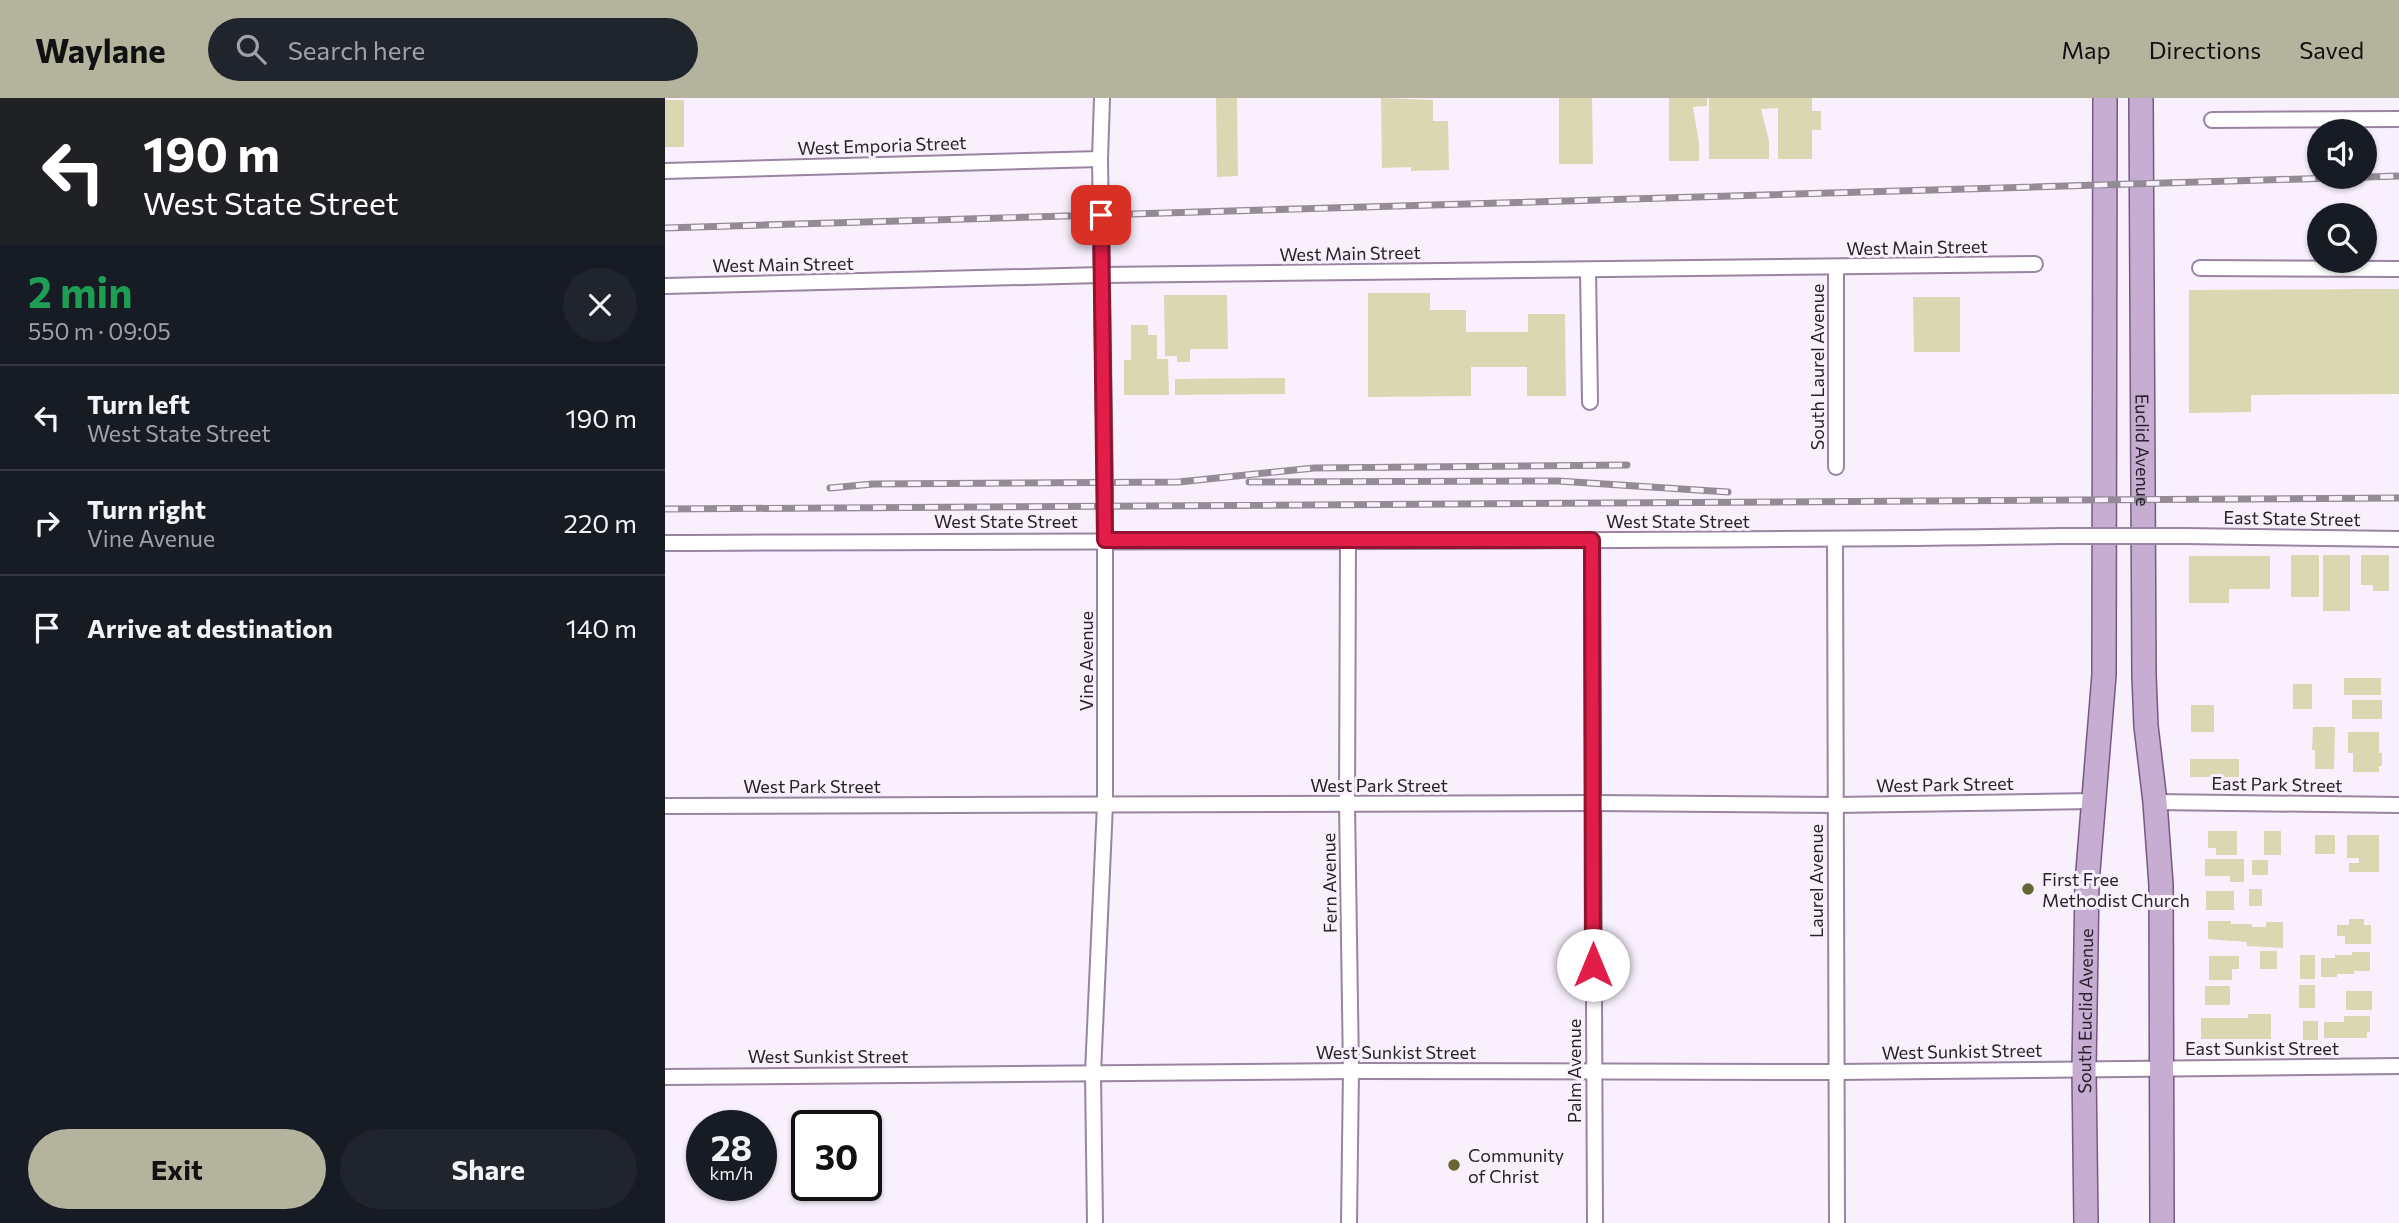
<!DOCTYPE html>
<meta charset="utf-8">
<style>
body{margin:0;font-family:Commissioner,sans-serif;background:#20242c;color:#f1f3f6;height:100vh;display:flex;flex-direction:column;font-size:26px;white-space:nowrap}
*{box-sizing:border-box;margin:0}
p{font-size:23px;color:#9ea1a6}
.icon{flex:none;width:38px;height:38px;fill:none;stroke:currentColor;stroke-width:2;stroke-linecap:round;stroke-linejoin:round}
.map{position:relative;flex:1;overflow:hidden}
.sheet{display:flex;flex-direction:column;background:#171b24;width:665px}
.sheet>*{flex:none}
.top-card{background:#202124;color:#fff;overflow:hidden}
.fabs{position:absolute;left:1642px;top:21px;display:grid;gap:14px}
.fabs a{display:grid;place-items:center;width:70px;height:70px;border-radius:50%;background:#171b24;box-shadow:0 2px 5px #0004;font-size:35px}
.speed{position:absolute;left:21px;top:1012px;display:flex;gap:14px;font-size:35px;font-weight:700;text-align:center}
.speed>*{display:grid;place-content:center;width:91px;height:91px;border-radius:50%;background:#171b24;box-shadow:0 2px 5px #0004;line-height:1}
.speed small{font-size:18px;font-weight:400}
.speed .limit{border:4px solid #111;border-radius:10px;background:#fff;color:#111}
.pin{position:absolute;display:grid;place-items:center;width:60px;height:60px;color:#fff;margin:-30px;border-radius:14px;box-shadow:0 4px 10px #0006}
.me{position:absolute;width:77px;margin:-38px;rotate:0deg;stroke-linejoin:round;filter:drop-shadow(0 0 5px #0008)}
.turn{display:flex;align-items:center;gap:24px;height:147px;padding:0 28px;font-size:32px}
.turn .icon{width:91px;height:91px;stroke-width:2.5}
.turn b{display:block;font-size:49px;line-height:60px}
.round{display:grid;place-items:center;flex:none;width:74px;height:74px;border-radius:37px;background:#20242c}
.head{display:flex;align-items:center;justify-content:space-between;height:119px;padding:0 28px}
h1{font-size:42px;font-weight:700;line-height:52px;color:#1e9e55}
.cta{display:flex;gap:14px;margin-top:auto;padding:14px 28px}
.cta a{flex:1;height:80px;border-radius:42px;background:#b3b39e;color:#111;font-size:28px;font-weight:700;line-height:80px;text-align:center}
.cta a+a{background:#20242c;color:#f1f3f6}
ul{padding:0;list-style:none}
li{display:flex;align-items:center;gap:21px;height:105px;padding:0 28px;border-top:2px solid #363941}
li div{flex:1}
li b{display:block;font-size:26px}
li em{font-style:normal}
header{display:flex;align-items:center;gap:42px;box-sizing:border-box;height:98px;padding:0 35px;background:#b3b39e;color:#111}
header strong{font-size:33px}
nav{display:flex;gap:38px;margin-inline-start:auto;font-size:24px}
.search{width:490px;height:63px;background:#20242c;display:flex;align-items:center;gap:18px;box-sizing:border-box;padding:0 24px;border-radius:38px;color:#9ea1a6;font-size:26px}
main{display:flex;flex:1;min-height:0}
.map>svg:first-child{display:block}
.building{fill:#dad8b3}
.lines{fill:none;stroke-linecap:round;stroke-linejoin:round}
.street-casing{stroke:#9984a2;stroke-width:18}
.primary-casing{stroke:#775983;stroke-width:26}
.street{stroke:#fff;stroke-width:14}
.primary{stroke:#c7add1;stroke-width:23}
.rail-casing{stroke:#938b97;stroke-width:7}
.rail{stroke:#f9f0fd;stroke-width:4.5;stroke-dasharray:13;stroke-linecap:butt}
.street-bridge-casing{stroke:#9984a2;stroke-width:18;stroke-linecap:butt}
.street-bridge{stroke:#fff;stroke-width:14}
.route-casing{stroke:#92132f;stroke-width:18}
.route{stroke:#e11d48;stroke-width:12}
.poi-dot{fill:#686532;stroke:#f9f0fd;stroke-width:2.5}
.labels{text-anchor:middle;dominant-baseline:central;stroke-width:6;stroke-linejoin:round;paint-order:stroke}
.street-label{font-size:18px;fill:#28202b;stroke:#f9f0fd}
.poi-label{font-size:18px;fill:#28202b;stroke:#f9f0fd;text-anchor:start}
</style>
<header>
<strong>Waylane</strong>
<div class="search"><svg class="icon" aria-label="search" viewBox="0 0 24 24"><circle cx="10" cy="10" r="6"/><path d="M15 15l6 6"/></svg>Search here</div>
<nav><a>Map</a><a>Directions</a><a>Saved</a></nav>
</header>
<main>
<section class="sheet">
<div class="top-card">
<div class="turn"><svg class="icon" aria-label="left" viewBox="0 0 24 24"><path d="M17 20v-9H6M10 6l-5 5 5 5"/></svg><div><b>190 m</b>West State Street</div></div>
</div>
<div class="head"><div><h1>2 min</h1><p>550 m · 09:05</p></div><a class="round"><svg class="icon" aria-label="close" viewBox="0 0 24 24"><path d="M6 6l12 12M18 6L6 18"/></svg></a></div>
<ul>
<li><svg class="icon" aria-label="left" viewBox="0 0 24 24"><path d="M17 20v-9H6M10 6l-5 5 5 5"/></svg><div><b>Turn left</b><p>West State Street</p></div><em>190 m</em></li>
<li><svg class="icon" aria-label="right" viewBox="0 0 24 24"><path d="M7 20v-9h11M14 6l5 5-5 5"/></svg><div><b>Turn right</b><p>Vine Avenue</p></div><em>220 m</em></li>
<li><svg class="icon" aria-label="arrive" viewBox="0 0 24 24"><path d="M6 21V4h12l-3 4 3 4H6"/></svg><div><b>Arrive at destination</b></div><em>140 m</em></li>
</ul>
<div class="cta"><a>Exit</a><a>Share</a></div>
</section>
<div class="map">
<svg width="1734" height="1125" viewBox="0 0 1734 1125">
<rect width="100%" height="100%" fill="#f9f0fd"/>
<!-- building -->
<g class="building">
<polygon points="551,0 572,0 573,78 552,79"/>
<polygon points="716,0 768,2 768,23 783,23 784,72 746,73 746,69 717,70"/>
<polygon points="894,0 927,0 928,66 894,66"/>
<polygon points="1004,0 1042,0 1042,8 1028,9 1034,45 1034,63 1004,63"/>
<polygon points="1044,0 1147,0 1147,13 1156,13 1156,32 1147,32 1147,61 1113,61 1113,10 1096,11 1104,43 1104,61 1044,61"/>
<rect x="0" y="2" width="19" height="47"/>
<polygon points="1734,191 1734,296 1586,297 1586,314 1524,315 1524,192"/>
<polygon points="703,195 765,195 765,212 801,212 801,234 863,234 863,216 900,216 901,298 862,298 862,269 806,269 806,298 703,299"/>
<polygon points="499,197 562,197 563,251 525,251 525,264 512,264 512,258 500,258"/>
<polygon points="1248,199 1295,199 1295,254 1249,254"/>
<polygon points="466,227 483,227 483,237 492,237 492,261 503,261 504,297 459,297 459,262 466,262"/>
<polygon points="620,280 620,296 510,297 510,281"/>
<rect x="1626" y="457" width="28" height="42"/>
<rect x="1658" y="457" width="27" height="56"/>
<polygon points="1696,457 1724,457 1724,493 1708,493 1708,487 1696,487"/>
<polygon points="1524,458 1605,458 1605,491 1564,491 1564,505 1524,505"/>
<rect x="1679" y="580" width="37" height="17"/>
<rect x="1628" y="586" width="19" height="25"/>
<rect x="1687" y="602" width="30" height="19"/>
<rect x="1526" y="607" width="23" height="27"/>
<polygon points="1648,629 1670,629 1669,671 1650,671 1650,652 1647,652"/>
<polygon points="1683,634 1714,634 1714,655 1717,655 1717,668 1714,668 1714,674 1688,674 1688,655 1683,655"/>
<rect x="1525" y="661" width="49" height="18"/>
<polygon points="1543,733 1572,733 1572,757 1551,757 1551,750 1543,750"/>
<rect x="1599" y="733" width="17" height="24"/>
<rect x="1650" y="737" width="20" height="19"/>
<polygon points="1682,737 1714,737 1714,774 1684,774 1684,765 1694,765 1694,760 1682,760"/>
<polygon points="1540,761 1579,761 1579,784 1565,784 1565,778 1540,778"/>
<rect x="1587" y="762" width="16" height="15"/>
<rect x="1584" y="791" width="13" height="17"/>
<rect x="1541" y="793" width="28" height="19"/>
<polygon points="1684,821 1699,821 1699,827 1706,827 1706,846 1680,846 1680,838 1672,838 1672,827 1684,827"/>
<polygon points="1543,823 1566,823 1566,826 1587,826 1587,829 1601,829 1601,824 1618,824 1618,850 1582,848 1582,844 1543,841"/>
<rect x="1595" y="853" width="17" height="18"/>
<polygon points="1687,854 1705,854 1705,873 1689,873 1689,876 1672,876 1672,879 1656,879 1656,860 1670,860 1670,857 1687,857"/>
<rect x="1635" y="857" width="15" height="24"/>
<polygon points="1544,858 1574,858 1574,871 1567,871 1567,882 1544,882"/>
<rect x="1634" y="887" width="16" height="23"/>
<rect x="1540" y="888" width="25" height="19"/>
<rect x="1681" y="893" width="26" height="19"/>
<polygon points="1583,916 1606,916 1606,941 1536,941 1536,920 1583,920"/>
<polygon points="1679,918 1705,918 1705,934 1702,934 1702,940 1659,940 1659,924 1679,924"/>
<rect x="1638" y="923" width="15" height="19"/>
</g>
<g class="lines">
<!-- street casing -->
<g class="street-casing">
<g id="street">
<polyline points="1547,22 1734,21"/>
<polyline points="0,73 435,61"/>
<polyline points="1171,169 1171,369"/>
<polyline points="1535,170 1734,171"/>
<polyline points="923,172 925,304"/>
<polyline points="0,188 436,177 1370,166"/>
<polyline points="1520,438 1734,441"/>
<polyline points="1170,441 1172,1125"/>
<polyline points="927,442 930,1125"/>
<polyline points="683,444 682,707 686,973 684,1125"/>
<path d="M0 445C465 442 930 445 1395 438"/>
<polyline points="1490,704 1734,707"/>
<polyline points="0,708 928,705 1171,707 1427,703"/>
<polyline points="0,979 686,973 1171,974 1734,968"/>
<polyline points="430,1125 428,975 440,706 440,385 435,61 437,0"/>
</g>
</g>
<!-- primary casing -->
<g class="primary-casing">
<g id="primary">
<path id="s1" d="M1476 0 1479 578 1481 628 1490 704 1496 787 1497 1125"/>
<path id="s2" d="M1421 1125 1419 971 1422 785 1439 577 1440 0"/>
</g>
</g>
<!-- street -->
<use href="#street" class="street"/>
<!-- primary -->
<use href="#primary" class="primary"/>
<!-- rail casing -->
<g class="rail-casing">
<g id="rail">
<polyline points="0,130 1734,78"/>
<polyline points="584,384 893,383 1063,394"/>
<polyline points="165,390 208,386 514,384 649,370 962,367"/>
<polyline points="0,411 1734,400"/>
</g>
</g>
<!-- rail -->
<use href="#rail" class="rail"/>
<!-- street-bridge casing -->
<g class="street-bridge-casing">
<polyline id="street-bridge" points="1395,438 1520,438"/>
</g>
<!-- street-bridge -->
<use href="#street-bridge" class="street-bridge"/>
</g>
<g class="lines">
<!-- route casing -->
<g class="route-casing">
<polyline id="route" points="436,117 440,442 927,442 928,867"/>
</g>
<!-- route -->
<use href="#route" class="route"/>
</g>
<!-- markers -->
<g class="poi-dot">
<circle cx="1363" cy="791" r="7"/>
<circle cx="789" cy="1067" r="7"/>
</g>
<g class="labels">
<!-- street labels -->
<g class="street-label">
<text transform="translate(217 47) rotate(-2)">West Emporia Street</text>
<text transform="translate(1252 149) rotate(-1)">West Main Street</text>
<text transform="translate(685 155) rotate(-1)">West Main Street</text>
<text transform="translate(118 166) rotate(-1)">West Main Street</text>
<text transform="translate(1152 269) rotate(-90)">South Laurel Avenue</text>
<text stroke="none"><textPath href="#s1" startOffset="352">Euclid Avenue</textPath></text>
<text transform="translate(1627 420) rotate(1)">East State Street</text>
<text x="341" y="423">West State Street</text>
<text x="1013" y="423">West State Street</text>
<text transform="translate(421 563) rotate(-90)">Vine Avenue</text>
<text transform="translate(1280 686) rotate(-1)">West Park Street</text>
<text transform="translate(1612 686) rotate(1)">East Park Street</text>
<text x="714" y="687">West Park Street</text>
<text x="147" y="688">West Park Street</text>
<text transform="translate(1151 783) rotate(-90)">Laurel Avenue</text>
<text transform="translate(664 785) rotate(-91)">Fern Avenue</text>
<text stroke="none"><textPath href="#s2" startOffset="212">South Euclid Avenue</textPath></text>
<text x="1597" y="950">East Sunkist Street</text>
<text transform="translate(1297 953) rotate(-1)">West Sunkist Street</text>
<text x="731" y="954">West Sunkist Street</text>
<text x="163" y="958">West Sunkist Street</text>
<text transform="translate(909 973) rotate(-90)">Palm Avenue</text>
</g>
<!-- poi labels -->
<g class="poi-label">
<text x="1377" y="781">First Free<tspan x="1377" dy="21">Methodist Church</tspan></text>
<text x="803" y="1057">Community<tspan x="803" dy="21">of Christ</tspan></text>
</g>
</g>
</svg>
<div class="fabs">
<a><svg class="icon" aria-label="sound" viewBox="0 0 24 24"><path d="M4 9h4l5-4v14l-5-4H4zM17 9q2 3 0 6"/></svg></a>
<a><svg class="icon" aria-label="search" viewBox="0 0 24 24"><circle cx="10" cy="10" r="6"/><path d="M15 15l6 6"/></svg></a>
</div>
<div class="speed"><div>28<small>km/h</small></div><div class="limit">30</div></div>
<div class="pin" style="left:436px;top:117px;background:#d93025"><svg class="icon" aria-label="arrive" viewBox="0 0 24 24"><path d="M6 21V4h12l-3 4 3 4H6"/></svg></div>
<svg class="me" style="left:928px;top:867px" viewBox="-20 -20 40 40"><circle r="19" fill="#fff"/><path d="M0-13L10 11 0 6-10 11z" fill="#e11d48"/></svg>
</div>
</main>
